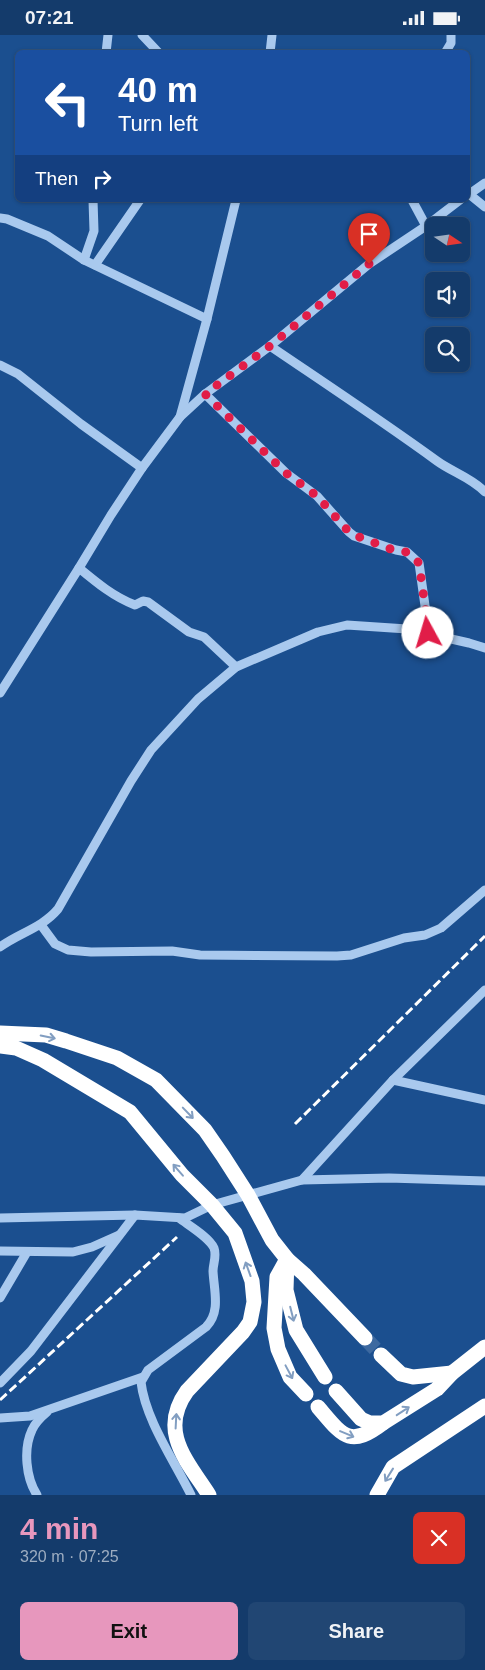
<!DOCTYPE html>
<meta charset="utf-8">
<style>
body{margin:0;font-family:Arial,sans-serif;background:#214673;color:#f1f3f6;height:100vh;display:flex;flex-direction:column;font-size:19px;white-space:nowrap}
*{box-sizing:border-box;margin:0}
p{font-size:16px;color:#9dadc1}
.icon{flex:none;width:28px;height:28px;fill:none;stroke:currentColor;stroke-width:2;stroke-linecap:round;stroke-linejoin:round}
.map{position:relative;height:1460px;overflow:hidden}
.panel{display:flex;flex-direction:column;background:#143b6b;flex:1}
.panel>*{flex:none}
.guide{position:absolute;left:15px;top:15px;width:455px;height:152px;border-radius:8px;box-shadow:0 1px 4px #0004,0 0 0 1px #33557e;background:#1a4fa0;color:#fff;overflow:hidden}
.needle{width:32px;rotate:103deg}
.tools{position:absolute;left:425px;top:182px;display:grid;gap:10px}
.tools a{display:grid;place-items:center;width:45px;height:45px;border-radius:8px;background:#143b6b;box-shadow:0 1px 4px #0004,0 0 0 1px #33557e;font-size:25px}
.pin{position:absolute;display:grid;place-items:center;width:42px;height:42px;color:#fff;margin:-51px -21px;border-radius:50% 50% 50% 0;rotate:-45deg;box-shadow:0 0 5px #0007}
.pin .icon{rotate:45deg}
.me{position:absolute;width:55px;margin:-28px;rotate:354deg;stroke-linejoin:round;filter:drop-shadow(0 0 4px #0008)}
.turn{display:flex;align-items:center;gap:18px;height:105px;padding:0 20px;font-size:22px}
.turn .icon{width:65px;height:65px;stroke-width:2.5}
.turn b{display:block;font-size:35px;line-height:42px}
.then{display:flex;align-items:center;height:48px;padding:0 20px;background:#0003;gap:10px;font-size:19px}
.round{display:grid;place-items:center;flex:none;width:52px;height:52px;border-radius:8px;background:#214673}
.overview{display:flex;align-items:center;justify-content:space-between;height:85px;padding:0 20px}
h1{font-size:30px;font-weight:700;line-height:38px;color:#e797bd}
.cta{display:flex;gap:10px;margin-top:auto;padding:10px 20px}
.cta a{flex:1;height:58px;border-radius:8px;background:#e797bd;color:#111;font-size:20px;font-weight:700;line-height:58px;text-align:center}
.cta a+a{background:#214673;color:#f1f3f6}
.status{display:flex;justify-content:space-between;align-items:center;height:35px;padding:0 25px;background:#143b6b;direction:ltr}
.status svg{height:14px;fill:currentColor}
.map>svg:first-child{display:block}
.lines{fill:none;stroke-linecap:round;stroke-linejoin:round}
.highway-tunnel{stroke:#3d69a0;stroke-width:15;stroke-dasharray:15 8;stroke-linecap:butt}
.minor{stroke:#a9c9ee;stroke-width:9}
.highway{stroke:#fff;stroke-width:15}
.rail{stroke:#fff;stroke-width:3;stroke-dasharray:9 4;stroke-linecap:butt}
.oneway{stroke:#829ec1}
.route{stroke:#e11d48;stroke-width:9;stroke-dasharray:0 16.2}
</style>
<div class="status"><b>07:21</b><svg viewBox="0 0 49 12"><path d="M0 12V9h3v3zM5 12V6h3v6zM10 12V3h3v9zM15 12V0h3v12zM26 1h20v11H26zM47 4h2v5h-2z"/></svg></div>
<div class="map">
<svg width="485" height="1460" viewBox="0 0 485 1460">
<rect width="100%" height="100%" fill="#1b4f8f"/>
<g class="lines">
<!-- highway-tunnel -->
<polyline class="highway-tunnel" points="365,1303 381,1320"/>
<!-- minor -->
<g class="minor">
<polyline points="142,0 159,18"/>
<polyline points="106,18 108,0"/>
<polyline points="270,18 272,0"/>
<polyline points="445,18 451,8 451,0"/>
<polyline points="469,159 485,172"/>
<polyline points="468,160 485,148"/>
<polyline points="412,165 426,191"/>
<polyline points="0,183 7,184 48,201 84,225 207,284"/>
<polyline points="84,225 94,196 93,165"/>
<polyline points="95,230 140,165"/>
<path d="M270 311C326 349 382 386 437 426 452 437 472 443 485 457"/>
<polyline points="0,330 18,339 81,389 142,433"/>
<polyline points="205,359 286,438 317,461 349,497 354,501 396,515 407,517 419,528 427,585 428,598"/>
<polyline points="180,382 207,284 236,165"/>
<path d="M79 533C97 548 114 562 135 570L143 566 148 567 189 597 204 602 236 632"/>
<polyline points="0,658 79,533 111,480 142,433 180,382 205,359 270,311 369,229 426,191 460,165"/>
<polyline points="41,890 55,909 68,915 91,917 172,916 200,920 337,921 351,920 404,903 425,900 441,893 485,855"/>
<path d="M0 912C19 898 42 893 58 874L131 746 151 715 198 664 236 632 318 597 347 590 407 594 469 608 485 613"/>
<polyline points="393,1045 485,1065"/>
<polyline points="302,1145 393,1045 485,955"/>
<polyline points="0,1183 135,1180 185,1183 212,1170 302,1145 389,1143 485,1146"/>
<path d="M179 1183C188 1190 209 1202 214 1213 217 1221 213 1229 213 1236 214 1256 221 1277 206 1292L148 1335 141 1347C145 1384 175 1427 191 1460"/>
<polyline points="0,1216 73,1217 92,1212 119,1200"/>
<polyline points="0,1263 27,1217"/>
<polyline points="0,1348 31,1316 135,1180"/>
<polyline points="0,1383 30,1381 143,1342"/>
<path d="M37 1460C26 1443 23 1414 32 1395 35 1388 41 1382 47 1377"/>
</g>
<!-- highway -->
<g class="highway">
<polyline points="0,998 46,1000 66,1006 117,1023 156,1045 205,1095 223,1121 248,1160 272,1205 287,1224 286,1255 296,1295 325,1342"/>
<path d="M0 1011 16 1013 43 1025 130 1077 182 1140 212 1170 235 1198 252 1246 254 1267 250 1287 243 1297 187 1356C158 1396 187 1426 209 1460"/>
<polyline points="381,1320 401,1339 413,1342 452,1338"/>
<polyline points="336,1356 361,1384 370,1388 383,1388 437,1354 452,1338 485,1312"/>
<polyline points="306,1359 290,1342 278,1314 274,1293 277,1242 287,1224 304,1239 365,1303"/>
<path d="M318 1372C342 1400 349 1414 383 1388"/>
<polyline points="377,1460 393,1432 485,1371"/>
</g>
<!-- rail -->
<g class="rail">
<polyline points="295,1089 485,901"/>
<polyline points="0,1365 177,1202"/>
</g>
</g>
<!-- one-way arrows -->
<defs><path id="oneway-shaft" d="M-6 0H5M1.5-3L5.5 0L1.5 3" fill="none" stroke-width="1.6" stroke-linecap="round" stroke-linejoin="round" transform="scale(1.25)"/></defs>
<g class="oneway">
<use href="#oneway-shaft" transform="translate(48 1002) rotate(12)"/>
<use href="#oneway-shaft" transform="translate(188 1078) rotate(46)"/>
<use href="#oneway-shaft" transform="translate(178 1135) rotate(-131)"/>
<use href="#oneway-shaft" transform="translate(248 1234) rotate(-110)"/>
<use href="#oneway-shaft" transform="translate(292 1279) rotate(76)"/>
<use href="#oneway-shaft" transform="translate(289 1337) rotate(62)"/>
<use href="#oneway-shaft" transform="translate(403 1376) rotate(-33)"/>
<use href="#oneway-shaft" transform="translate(176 1386) rotate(-87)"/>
<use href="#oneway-shaft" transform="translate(347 1399) rotate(23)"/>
<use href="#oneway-shaft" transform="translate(389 1440) rotate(122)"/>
</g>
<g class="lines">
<!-- route -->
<polyline class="route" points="369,229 270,311 205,359 286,438 317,461 349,497 354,500 396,516 407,517 419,528 427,585 428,598"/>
</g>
</svg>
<div class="tools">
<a><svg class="needle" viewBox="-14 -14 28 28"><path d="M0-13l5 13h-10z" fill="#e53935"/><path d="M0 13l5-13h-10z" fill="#9dadc1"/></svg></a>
<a><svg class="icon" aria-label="sound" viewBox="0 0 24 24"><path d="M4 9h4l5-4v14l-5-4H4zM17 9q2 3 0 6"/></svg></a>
<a><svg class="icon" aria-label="search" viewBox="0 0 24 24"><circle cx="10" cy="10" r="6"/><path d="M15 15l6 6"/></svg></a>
</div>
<div class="pin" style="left:369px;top:229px;background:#d93025"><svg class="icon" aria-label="arrive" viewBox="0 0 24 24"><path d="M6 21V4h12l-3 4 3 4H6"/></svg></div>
<svg class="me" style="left:428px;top:598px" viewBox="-20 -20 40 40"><circle r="19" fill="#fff"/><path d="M0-13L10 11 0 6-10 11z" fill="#e11d48"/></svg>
<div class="guide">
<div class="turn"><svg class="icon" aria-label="left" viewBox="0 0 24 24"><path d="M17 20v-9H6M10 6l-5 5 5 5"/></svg><div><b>40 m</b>Turn left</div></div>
<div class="then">Then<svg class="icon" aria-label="right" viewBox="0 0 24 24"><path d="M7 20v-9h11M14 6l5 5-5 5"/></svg></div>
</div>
</div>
<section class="panel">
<div class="overview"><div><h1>4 min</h1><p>320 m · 07:25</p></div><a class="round" style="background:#d93025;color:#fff"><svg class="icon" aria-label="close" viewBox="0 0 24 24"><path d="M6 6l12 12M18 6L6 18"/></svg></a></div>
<div class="cta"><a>Exit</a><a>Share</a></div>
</section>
